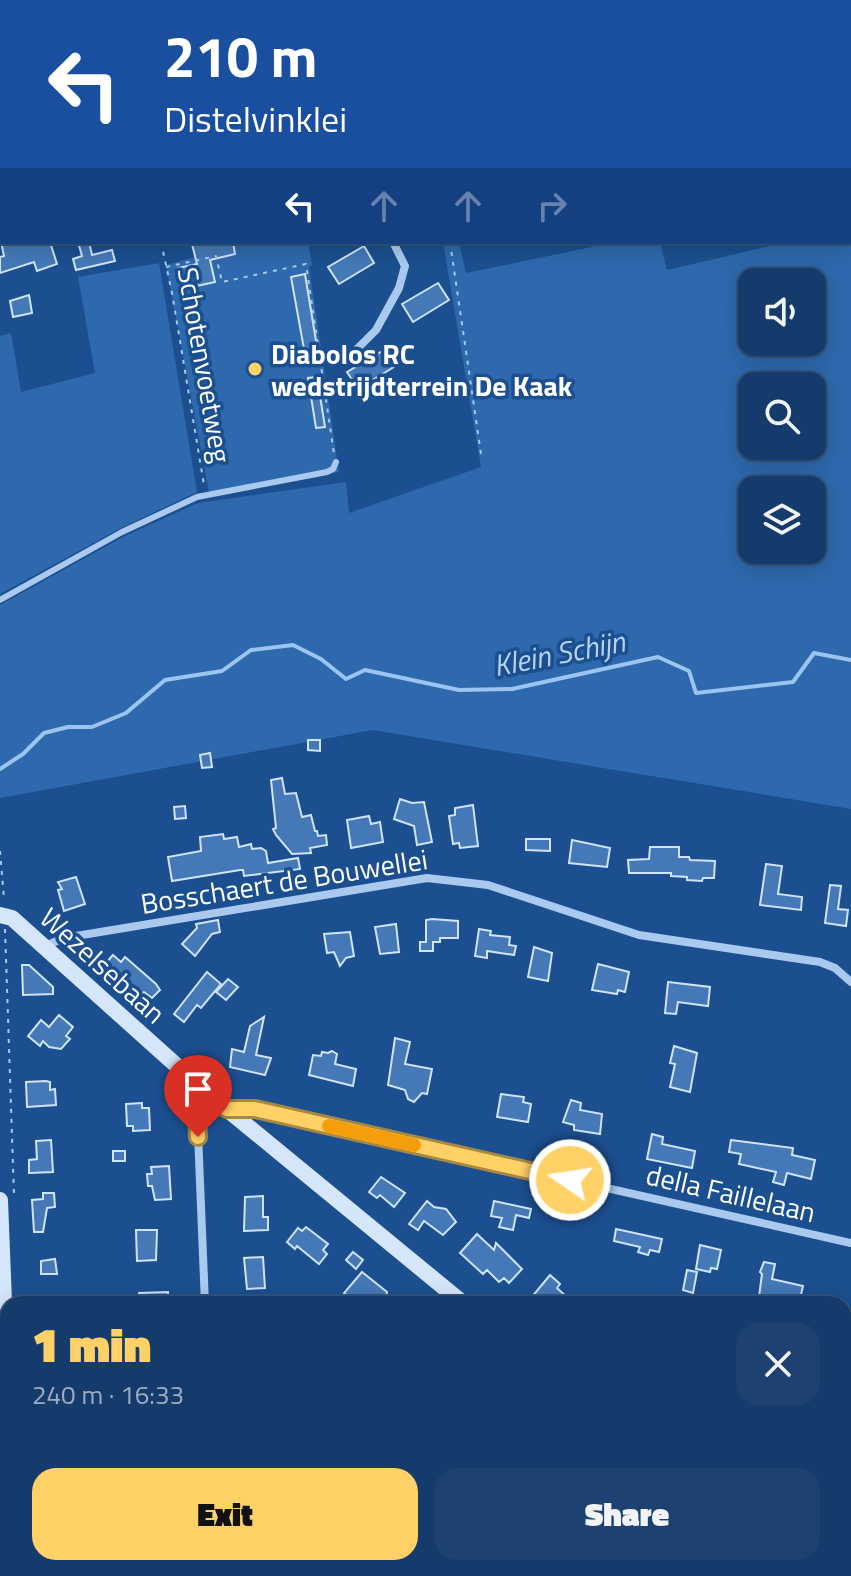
<!DOCTYPE html>
<meta charset="utf-8">
<style>
body{margin:0;font-family:"Titillium Web",sans-serif;background:#1d4271;color:#f1f3f6;height:100vh;display:flex;flex-direction:column;font-size:30px;white-space:nowrap}
*{box-sizing:border-box;margin:0}
p{font-size:26px;color:#9dadc1}
.icon{flex:none;width:44px;height:44px;fill:none;stroke:currentColor;stroke-width:2;stroke-linecap:round;stroke-linejoin:round}
.map{position:relative;flex:1;overflow:hidden}
.details{position:absolute;left:0px;top:1296px;width:852px;height:280px;display:flex;flex-direction:column;background:#143b6b;border-radius:24px 24px 0 0;box-shadow:0 4px 20px #0003,0 0 0 2px #33557e}
.details>*{flex:none}
.banner{position:absolute;left:0px;top:0px;width:852px;height:244px;box-shadow:0 4px 20px #0003,0 0 0 2px #33557e;background:#1a4fa0;color:#fff;overflow:hidden}
.controls{position:absolute;left:738px;top:268px;display:grid;gap:16px}
.controls a{display:grid;place-items:center;width:88px;height:88px;border-radius:16px;background:#143b6b;box-shadow:0 4px 20px #0003,0 0 0 2px #33557e;font-size:40px}
.pin{position:absolute;display:grid;place-items:center;width:68px;height:68px;color:#fff;margin:-82px -34px;border-radius:50% 50% 50% 0;rotate:-45deg;box-shadow:0 0 8px #0007}
.pin .icon{rotate:45deg}
.me{position:absolute;width:88px;margin:-44px;rotate:283deg;stroke-linejoin:round;filter:drop-shadow(0 0 6px #0008)}
.turn{display:flex;align-items:center;gap:28px;height:168px;padding:0 32px;font-size:36px}
.turn .icon{width:104px;height:104px;stroke-width:2.5}
.turn b{display:block;font-size:56px;line-height:68px}
.lanes{display:flex;align-items:center;height:76px;padding:0 32px;background:#0003;justify-content:center;gap:40px;direction:ltr}
.lanes .off{opacity:.35}
.round{display:grid;place-items:center;flex:none;width:84px;height:84px;border-radius:24px;background:#1d4271}
.summary{display:flex;align-items:center;justify-content:space-between;height:136px;padding:0 32px}
h1{font-size:48px;font-weight:800;line-height:60px;color:#ffd166}
.action{display:flex;gap:16px;margin-top:auto;padding:16px 32px}
.action a{flex:1;height:92px;border-radius:24px;background:#ffd166;color:#111;font-size:32px;font-weight:800;line-height:92px;text-align:center}
.action a+a{background:#1d4271;color:#f1f3f6}
.map>svg:first-child{display:block}
.green{fill:#2e69ad;fill-rule:evenodd}
.lines{fill:none;stroke-linecap:round;stroke-linejoin:round}
.stream{stroke:#9cc4f0;stroke-width:4}
.building{fill:#4478b7;stroke:#cfe3fa;stroke-width:2}
.path{stroke:#a9c9ee;stroke-width:2;stroke-dasharray:4 6;stroke-linecap:butt}
.lane{stroke:#a9c9ee;stroke-width:6}
.street{stroke:#a9c9ee;stroke-width:8}
.secondary{stroke:#d6e6fa;stroke-width:16}
.route-casing{stroke:#a68842;stroke-width:20}
.route{stroke:#ffd166;stroke-width:14}
.slow{stroke:#f59e0b;stroke-width:14}
.poi-dot{fill:#ffd166;stroke:#1b4f8f;stroke-width:3}
.labels{text-anchor:middle;dominant-baseline:central;stroke-width:7;stroke-linejoin:round;paint-order:stroke}
.poi-label{font-size:28px;font-weight:bold;fill:#fff;stroke:#1b4f8f;text-anchor:start}
.street-label{font-size:28px;fill:#fff;stroke:#1b4f8f}
.water-label{font-size:30px;font-style:italic;fill:#b5d3f5;stroke:#1b4f8f}
</style>
<div class="map">
<svg width="851" height="1576" viewBox="0 0 851 1576">
<rect width="100%" height="100%" fill="#1b4f8f"/>
<!-- green -->
<g class="green">
<path d="M851 141V809L373 730 0 798V605L123 537 198 503 346 482 349 513 481 467 443 242H459L466 273 592 247 601 242H660L667 270 787 242H850ZM752 282H812V342H752ZM752 386H812V446H752ZM752 490H812V550H752Z"/>
<polygon points="249,242 308,242 312,265 309,267 339,472 209,492 166,265"/>
<polygon points="159,263 197,492 121,528 0,594 0,336 11,333 21,392 95,373 78,277"/>
</g>
<g class="lines">
<!-- stream -->
<polyline class="stream" points="0,769 23,754 44,733 68,727 92,727 126,713 165,680 222,671 251,650 293,645 321,659 346,679 365,670 459,690 512,689 658,657 689,671 696,693 793,682 814,653 851,660"/>
</g>
<!-- building -->
<g class="building">
<polygon points="1,242 50,242 57,264 37,271 34,262 0,273 0,257 4,256"/>
<polygon points="78,242 89,242 92,255 112,250 115,261 76,270 73,259 82,256"/>
<polygon points="202,242 233,242 235,254 210,260 215,282 183,289 178,268 197,264 192,244"/>
<polygon points="364,246 374,263 339,284 328,267"/>
<polygon points="305,274 317,347 304,349 291,277"/>
<polygon points="438,283 449,300 413,322 402,304"/>
<polygon points="29,295 32,313 13,317 10,301"/>
<polygon points="384,350 394,367 358,389 347,372"/>
<polygon points="317,377 325,427 316,428 308,378"/>
<polygon points="308,740 320,740 320,751 308,750"/>
<polygon points="210,753 212,767 202,768 200,755"/>
<polygon points="282,778 285,794 296,793 302,817 311,815 315,831 317,831 318,836 326,835 327,845 310,848 311,853 292,854 276,835 273,829 276,828 271,780"/>
<polygon points="400,799 412,803 424,802 432,842 417,845 414,826 394,819"/>
<polygon points="473,805 478,846 460,848 459,843 453,844 449,816 455,815 455,808"/>
<polygon points="185,806 186,818 175,819 174,807"/>
<polygon points="369,816 371,824 380,822 383,842 351,848 347,820"/>
<polygon points="223,834 224,839 237,837 239,847 251,844 252,849 261,848 266,851 268,863 298,858 300,869 244,876 243,870 240,870 172,881 168,857 201,851 200,837"/>
<polygon points="526,839 550,839 550,851 526,850"/>
<polygon points="572,840 610,848 607,867 569,863"/>
<polygon points="650,847 679,847 679,857 689,857 690,860 715,861 714,878 703,878 702,881 687,880 687,877 671,876 671,873 629,873 628,860 649,859"/>
<polygon points="766,864 782,866 778,894 802,897 801,910 760,905"/>
<polygon points="76,877 85,904 64,911 58,890 62,889 58,882"/>
<polygon points="830,885 841,886 838,909 848,910 846,926 825,923"/>
<polygon points="432,919 458,921 458,938 440,938 440,942 433,942 433,951 420,951 420,942 426,942 426,920"/>
<polygon points="218,920 220,932 212,934 195,956 182,944 197,928 196,924"/>
<polygon points="396,924 399,952 380,954 375,927"/>
<polygon points="479,929 491,931 490,935 510,937 509,945 516,946 514,955 487,951 487,958 475,956"/>
<polygon points="350,932 354,956 346,958 340,966 334,952 327,953 324,934"/>
<polygon points="534,947 552,953 548,981 528,977"/>
<polygon points="113,955 121,962 125,957 156,984 160,990 152,998 144,992 139,998 125,986 121,977 105,964"/>
<polygon points="598,964 629,972 625,992 618,990 617,994 592,990"/>
<polygon points="22,965 29,965 53,987 53,994 23,995"/>
<polygon points="207,972 221,984 201,1008 197,1005 184,1022 174,1014"/>
<polygon points="228,979 238,987 226,1000 216,992"/>
<polygon points="668,982 710,987 708,1006 678,1002 676,1014 665,1013"/>
<polygon points="59,1015 73,1027 66,1036 70,1039 61,1049 49,1047 43,1041 40,1046 28,1036 41,1020 49,1027"/>
<polygon points="264,1017 256,1055 271,1058 265,1075 230,1067 232,1049 244,1052 250,1026"/>
<polygon points="395,1038 410,1042 405,1064 432,1069 427,1094 422,1093 414,1102 408,1099 405,1090 388,1085"/>
<polygon points="674,1046 697,1053 690,1092 670,1087 675,1064 670,1063"/>
<polygon points="332,1051 337,1054 335,1064 356,1069 353,1086 309,1075 313,1055 321,1056 322,1052 328,1053"/>
<polygon points="46,1081 50,1082 50,1090 55,1089 56,1105 27,1107 26,1082"/>
<polygon points="501,1094 524,1097 523,1102 531,1104 528,1122 497,1117"/>
<polygon points="571,1100 581,1103 580,1110 602,1114 600,1134 574,1130 574,1125 563,1122"/>
<polygon points="142,1103 142,1108 149,1108 150,1130 133,1131 133,1126 127,1126 126,1104"/>
<polygon points="652,1134 663,1137 662,1144 695,1151 692,1168 647,1159"/>
<polygon points="51,1140 53,1172 29,1173 29,1160 37,1159 36,1141"/>
<polygon points="731,1140 793,1148 792,1155 815,1160 811,1179 787,1173 784,1185 773,1182 776,1172 739,1164 741,1154 729,1152"/>
<rect x="113" y="1151" width="12" height="10"/>
<polygon points="169,1166 171,1199 155,1200 152,1186 148,1186 147,1174 152,1174 151,1167"/>
<polygon points="381,1177 405,1193 394,1207 380,1195 377,1198 369,1192"/>
<polygon points="43,1193 54,1193 55,1207 47,1208 43,1232 34,1232 32,1200 43,1199"/>
<polygon points="263,1196 263,1217 268,1217 268,1230 244,1231 245,1197"/>
<polygon points="427,1201 434,1207 446,1209 456,1222 443,1235 424,1221 418,1230 409,1224"/>
<polygon points="494,1201 531,1209 529,1218 516,1215 513,1230 499,1227 502,1218 491,1216"/>
<polygon points="306,1227 328,1244 323,1250 327,1254 319,1264 297,1246 295,1249 287,1242 298,1228 302,1231"/>
<polygon points="616,1229 662,1239 659,1252 650,1250 648,1255 638,1252 640,1247 614,1241"/>
<polygon points="136,1230 157,1230 156,1260 137,1261"/>
<polygon points="477,1234 494,1250 496,1243 522,1269 509,1283 504,1278 499,1282 487,1270 483,1274 460,1253"/>
<polygon points="700,1245 721,1250 717,1269 711,1268 710,1272 696,1269"/>
<polygon points="353,1252 363,1260 356,1269 346,1260"/>
<polygon points="263,1257 265,1288 247,1289 244,1258"/>
<polygon points="55,1259 57,1274 41,1274 41,1261"/>
<polygon points="764,1262 775,1264 772,1279 803,1286 800,1299 794,1298 793,1302 771,1298 769,1304 758,1304 762,1274 760,1272"/>
<polygon points="687,1270 697,1272 693,1293 683,1290"/>
<polygon points="362,1272 387,1292 386,1304 369,1304 360,1297 356,1302 344,1293"/>
<polygon points="550,1275 560,1284 557,1288 568,1298 563,1304 526,1304"/>
<polygon points="168,1292 168,1304 140,1304 139,1293"/>
</g>
<g class="lines">
<!-- path -->
<g class="path">
<polyline points="161,242 172,293 204,485"/>
<polyline points="450,242 481,454"/>
<polyline points="166,267 216,256 222,282 306,264 334,454"/>
<polyline points="0,851 4,899"/>
<polyline points="5,929 14,1195"/>
</g>
<!-- lane -->
<g class="lane">
<polyline points="0,75 2,75"/>
<polyline points="0,600 122,532 197,497 327,472 333,469 336,462"/>
</g>
<!-- street -->
<g class="street">
<polyline points="93,0 94,2"/>
<polyline points="340,359 356,350 376,330 399,288 405,266 393,242"/>
<polyline points="45,946 64,938 427,878 488,885 639,935 820,962 835,968 851,982"/>
<polyline points="201,1089 197,1109 205,1304"/>
<polyline points="231,1109 255,1109 851,1243"/>
<polyline points="0,1528 8,1528"/>
<polyline points="844,1543 851,1400"/>
<polyline points="216,1568 216,1576"/>
<polyline points="471,1576 476,1568"/>
<polyline points="843,1576 843,1568"/>
</g>
<!-- secondary -->
<g class="secondary">
<polyline points="749,2 757,0"/>
<polyline points="0,186 2,186"/>
<polyline points="0,915 12,918 206,1092 464,1304"/>
<polyline points="0,1200 8,1404"/>
<polyline points="15,1568 15,1576"/>
<polyline points="765,1568 775,1576"/>
</g>
</g>
<g class="lines">
<!-- route casing -->
<g class="route-casing">
<polyline id="route" points="198,1137 197,1109 201,1088 227,1109 255,1109 570,1180"/>
</g>
<!-- route -->
<use href="#route" class="route"/>
<!-- slow -->
<polyline class="slow" points="329,1126 414,1145"/>
</g>
<!-- markers -->
<circle class="poi-dot" cx="255" cy="369" r="8"/>
<g class="labels">
<!-- poi labels -->
<g class="poi-label">
<text x="271" y="353">Diabolos RC<tspan x="271" dy="32">wedstrijdterrein De Kaak</tspan></text>
</g>
<!-- street labels -->
<g class="street-label">
<text transform="translate(205 365) rotate(80)">Schotenvoetweg</text>
<text transform="translate(284 881) rotate(-9)">Bosschaert de Bouwellei</text>
<text transform="translate(103 965) rotate(42)">Wezelsebaan</text>
<text transform="translate(731 1193) rotate(13)">della Faillelaan</text>
</g>
<!-- water labels -->
<g class="water-label">
<text transform="translate(559 653) rotate(-11)">Klein Schijn</text>
</g>
</g>
</svg>
<div class="controls">
<a><svg class="icon" aria-label="sound" viewBox="0 0 24 24"><path d="M4 9h4l5-4v14l-5-4H4zM17 9q2 3 0 6"/></svg></a>
<a><svg class="icon" aria-label="search" viewBox="0 0 24 24"><circle cx="10" cy="10" r="6"/><path d="M15 15l6 6"/></svg></a>
<a><svg class="icon" aria-label="layers" viewBox="0 0 24 24"><path d="M12 4l9 5-9 5-9-5zM3 14l9 5 9-5"/></svg></a>
</div>
<div class="pin" style="left:198px;top:1137px;background:#d93025"><svg class="icon" aria-label="arrive" viewBox="0 0 24 24"><path d="M6 21V4h12l-3 4 3 4H6"/></svg></div>
<svg class="me" style="left:570px;top:1180px" viewBox="-20 -20 40 40"><circle r="17" fill="#ffd166" stroke="#fff" stroke-width="3"/><path d="M0-11L8 9 0 5-8 9z" fill="#fff"/></svg>
<div class="banner">
<div class="turn"><svg class="icon" aria-label="left" viewBox="0 0 24 24"><path d="M17 20v-9H6M10 6l-5 5 5 5"/></svg><div><b>210 m</b>Distelvinklei</div></div>
<div class="lanes"><svg class="icon" aria-label="left" viewBox="0 0 24 24"><path d="M17 20v-9H6M10 6l-5 5 5 5"/></svg><svg class="icon off" aria-label="ahead" viewBox="0 0 24 24"><path d="M12 20V5M6 11l6-6 6 6"/></svg><svg class="icon off" aria-label="ahead" viewBox="0 0 24 24"><path d="M12 20V5M6 11l6-6 6 6"/></svg><svg class="icon off" aria-label="right" viewBox="0 0 24 24"><path d="M7 20v-9h11M14 6l5 5-5 5"/></svg></div>
</div>
<section class="details">
<div class="summary"><div><h1>1 min</h1><p>240 m · 16:33</p></div><a class="round"><svg class="icon" aria-label="close" viewBox="0 0 24 24"><path d="M6 6l12 12M18 6L6 18"/></svg></a></div>
<div class="action"><a>Exit</a><a>Share</a></div>
</section>
</div>
